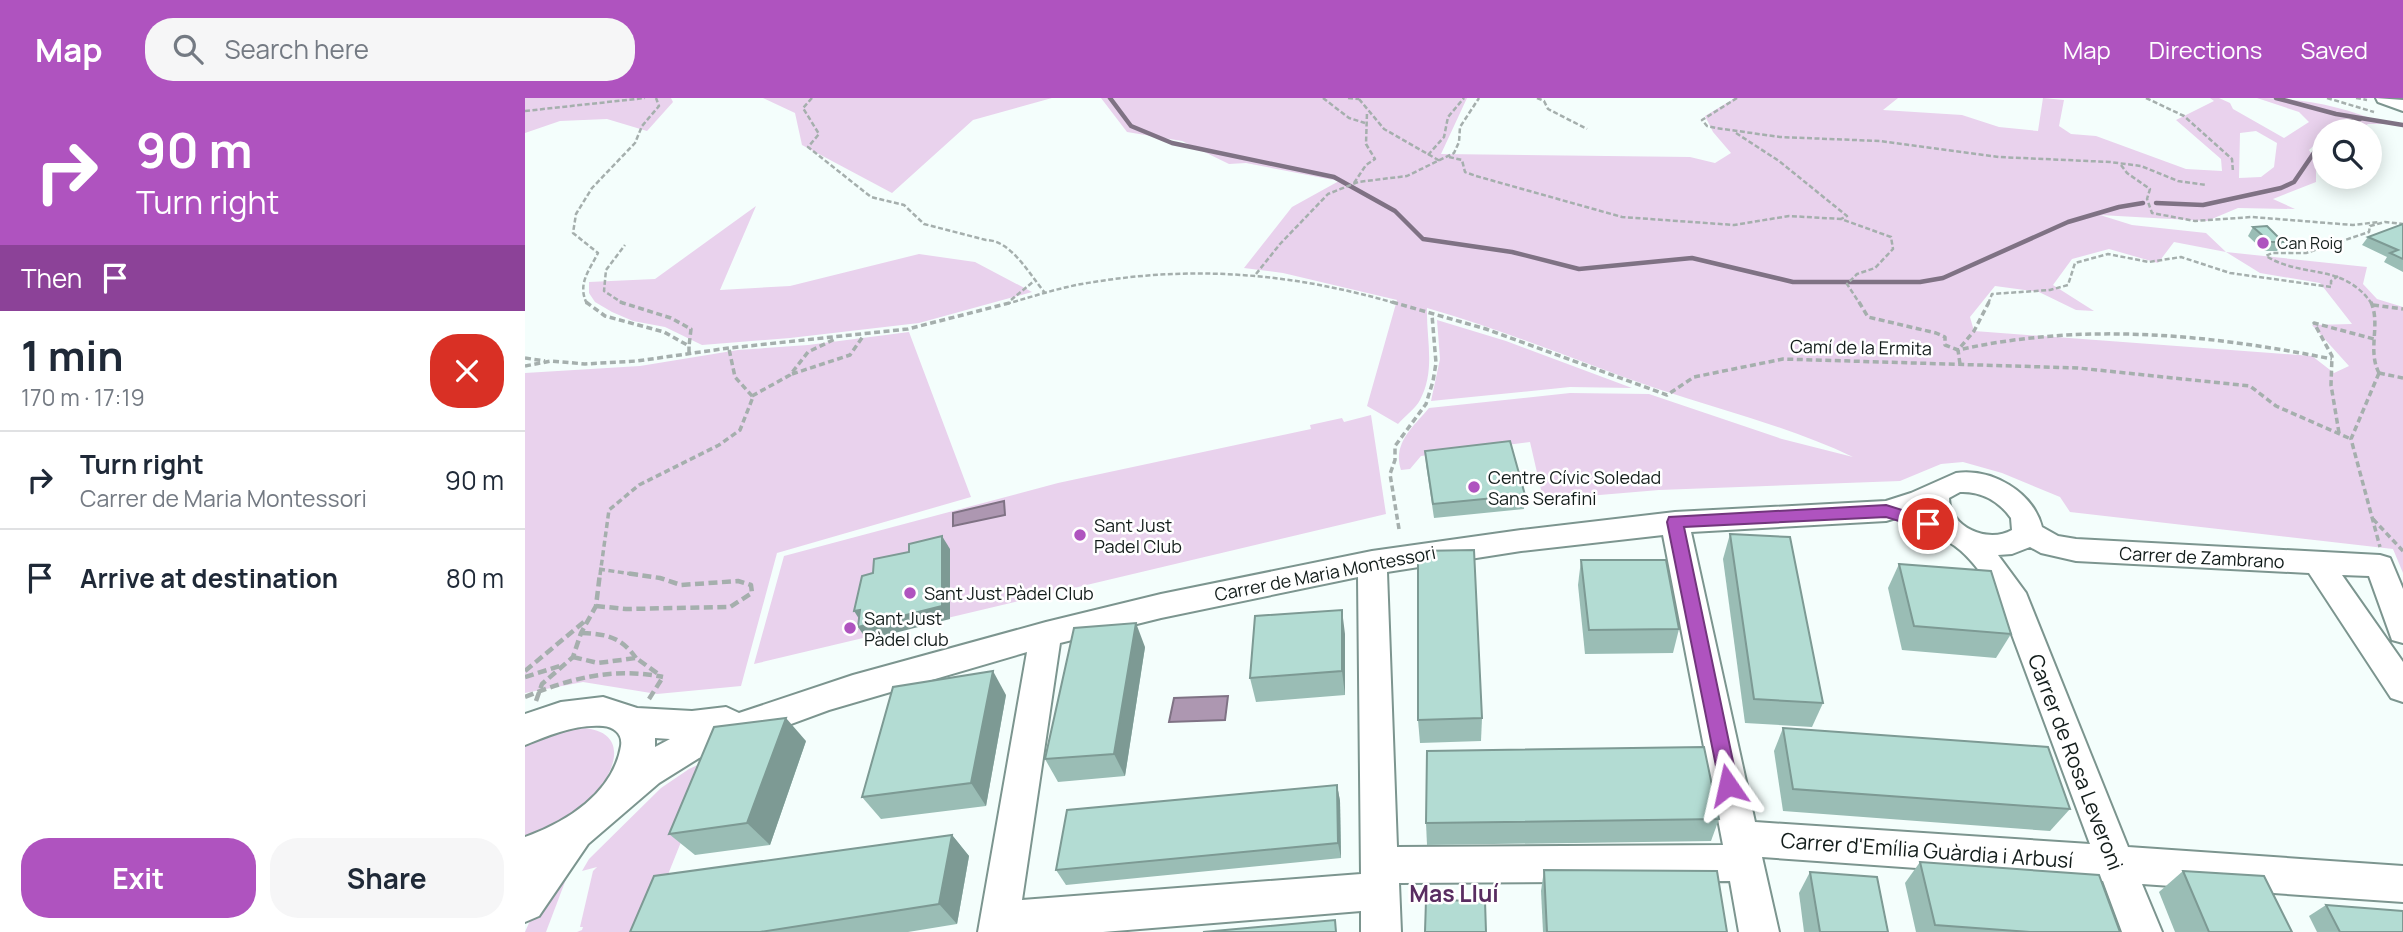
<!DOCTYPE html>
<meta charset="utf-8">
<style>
body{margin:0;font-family:Manrope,sans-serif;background:#f6f6f7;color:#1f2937;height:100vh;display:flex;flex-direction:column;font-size:26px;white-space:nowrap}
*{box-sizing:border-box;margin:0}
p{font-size:23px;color:#747a83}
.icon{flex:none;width:38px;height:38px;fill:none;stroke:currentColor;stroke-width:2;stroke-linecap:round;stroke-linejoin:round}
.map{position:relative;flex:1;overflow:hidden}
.drawer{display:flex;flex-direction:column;background:#fff;width:525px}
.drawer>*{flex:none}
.guide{background:#af53bf;color:#fff;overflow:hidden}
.fabs{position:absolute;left:1787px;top:21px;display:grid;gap:14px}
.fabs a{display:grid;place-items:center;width:70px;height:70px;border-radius:50%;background:#fff;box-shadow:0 4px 18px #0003;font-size:35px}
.pin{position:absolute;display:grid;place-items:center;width:60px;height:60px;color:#fff;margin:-30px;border:4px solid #fff;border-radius:50%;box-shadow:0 2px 7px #0007}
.me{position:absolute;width:77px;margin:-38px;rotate:349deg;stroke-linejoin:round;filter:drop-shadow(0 0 5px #0008)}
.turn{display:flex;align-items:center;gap:24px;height:147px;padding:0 21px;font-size:32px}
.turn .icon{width:91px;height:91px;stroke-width:2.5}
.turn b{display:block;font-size:49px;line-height:60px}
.then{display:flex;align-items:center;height:66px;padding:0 21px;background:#0003;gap:14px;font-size:26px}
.round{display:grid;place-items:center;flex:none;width:74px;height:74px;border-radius:28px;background:#f6f6f7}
.head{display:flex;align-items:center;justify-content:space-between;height:119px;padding:0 21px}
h1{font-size:42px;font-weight:700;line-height:52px}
.cta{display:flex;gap:14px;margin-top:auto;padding:14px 21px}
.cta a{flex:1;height:80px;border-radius:28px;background:#af53bf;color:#fff;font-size:28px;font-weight:700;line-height:80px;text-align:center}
.cta a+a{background:#f6f6f7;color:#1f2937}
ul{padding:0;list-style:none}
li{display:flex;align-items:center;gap:21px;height:98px;padding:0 21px;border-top:2px solid #e0e1e3}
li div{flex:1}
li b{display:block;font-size:26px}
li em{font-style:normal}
header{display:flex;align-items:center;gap:42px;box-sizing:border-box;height:98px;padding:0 35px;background:#af53bf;color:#fff}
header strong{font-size:33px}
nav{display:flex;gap:38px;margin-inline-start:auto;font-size:24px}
.search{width:490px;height:63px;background:#f6f6f7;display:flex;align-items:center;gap:18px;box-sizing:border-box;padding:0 24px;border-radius:28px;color:#747a83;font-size:26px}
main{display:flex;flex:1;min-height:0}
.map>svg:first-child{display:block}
.green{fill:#e9d2ed;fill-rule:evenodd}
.water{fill:#ad97b1;stroke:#7f7284;stroke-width:2}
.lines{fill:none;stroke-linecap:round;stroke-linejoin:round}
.stream{stroke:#7f7284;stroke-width:4.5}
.minor-casing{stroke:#7c958f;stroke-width:4}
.path-far2{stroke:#a5afad;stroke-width:2.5;stroke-dasharray:5 2.5;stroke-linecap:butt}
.path-far1{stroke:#a5afad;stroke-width:3.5;stroke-dasharray:6 3.5;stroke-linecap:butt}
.path{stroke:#a5afad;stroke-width:4.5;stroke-dasharray:9 4.5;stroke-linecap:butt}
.minor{fill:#fff;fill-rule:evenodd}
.wall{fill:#9abdb5}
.shaded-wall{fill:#7d9a94}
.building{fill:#b3dcd3;stroke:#7d9a94;stroke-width:2}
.route{fill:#af53bf;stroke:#72367c;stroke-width:2}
.poi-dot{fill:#af53bf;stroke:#fff;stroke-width:2.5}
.labels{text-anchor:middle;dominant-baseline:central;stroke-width:5;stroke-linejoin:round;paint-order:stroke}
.far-poi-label{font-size:16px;fill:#131d1b;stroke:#fff;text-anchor:start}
.street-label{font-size:18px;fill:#131d1b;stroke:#fff}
.poi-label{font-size:18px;fill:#131d1b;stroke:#fff;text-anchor:start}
.near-street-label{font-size:21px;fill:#131d1b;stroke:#fff}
.near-neighbourhood-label{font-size:23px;font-weight:bold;fill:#592d61;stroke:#fff}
</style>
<header>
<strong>Map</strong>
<div class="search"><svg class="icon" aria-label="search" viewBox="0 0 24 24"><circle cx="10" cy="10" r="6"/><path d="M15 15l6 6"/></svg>Search here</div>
<nav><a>Map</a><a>Directions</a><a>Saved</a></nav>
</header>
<main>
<section class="drawer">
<div class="guide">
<div class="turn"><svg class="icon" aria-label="right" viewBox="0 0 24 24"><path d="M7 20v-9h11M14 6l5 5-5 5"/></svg><div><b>90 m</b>Turn right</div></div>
<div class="then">Then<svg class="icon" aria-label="arrive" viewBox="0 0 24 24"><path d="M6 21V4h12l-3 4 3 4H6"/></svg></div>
</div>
<div class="head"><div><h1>1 min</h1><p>170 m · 17:19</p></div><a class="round" style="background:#d93025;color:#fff"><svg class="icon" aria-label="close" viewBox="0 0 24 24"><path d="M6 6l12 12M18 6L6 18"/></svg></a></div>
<ul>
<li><svg class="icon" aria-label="right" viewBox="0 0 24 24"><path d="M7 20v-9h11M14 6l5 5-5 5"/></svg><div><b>Turn right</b><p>Carrer de Maria Montessori</p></div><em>90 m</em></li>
<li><svg class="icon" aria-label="arrive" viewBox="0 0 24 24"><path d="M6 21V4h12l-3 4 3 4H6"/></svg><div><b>Arrive at destination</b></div><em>80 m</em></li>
</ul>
<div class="cta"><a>Exit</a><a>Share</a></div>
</section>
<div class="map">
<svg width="1878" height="834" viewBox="0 0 1878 834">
<rect width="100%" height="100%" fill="#f4fefc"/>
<!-- green -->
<g class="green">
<polygon points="0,0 146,0 148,4 122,33 82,21 35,23 0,35"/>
<polygon points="238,0 527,0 448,22 367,95 277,47 270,15"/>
<path d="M576 0H942L916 56 1165 59 1190 65 1206 55 1188 34 1180 18 1210 0H1373L1358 12 1437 17 1474 29 1513 33 1518 0 1539 2 1534 28 1546 36 1571 38 1661 71 1697 73 1696 61 1651 22 1689 3 1685 0H1694L1705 5 1708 11 1759 40 1784 24 1774 14 1732 0C1778 0 1818 8 1860 26H1843L1832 33H1799V45L1793 44 1784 52 1791 63V84L1748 101 1770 111 1713 110 1682 123 1575 117 1607 127 1681 135 1701 154 1842 169 1838 186 1852 201 1878 209V475L1868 451 1545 414 1535 399 1477 375 1438 364 1416 366 1375 383 1134 392 1039 400 1019 405 1005 344 896 358 885 371 876 372C867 345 889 328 904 310L1045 295 1124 296 1257 341 1328 359C1265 329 1196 312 1130 290 1054 264 980 232 902 210 901 241 911 272 895 302 891 310 880 318 873 326L842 308 872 202 758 175 719 170 767 109 814 83 721 65 704 66 657 43 602 34ZM1731 33 1752 45 1749 69 1736 79 1714 80 1715 35ZM1649 144 1701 154 1735 175 1795 185 1827 226 1787 227 1824 268 1809 275 1787 258 1449 233 1445 219 1470 188 1514 194 1551 212 1569 213 1528 187 1547 161 1584 151 1633 165Z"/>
<polygon points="231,108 195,192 265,188 394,156 450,164 507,194 394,225 265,240 177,247 140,229 108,223 87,214 70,204 64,195 64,184 130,181"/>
<polygon points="912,222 981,243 1107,290 1045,289 906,303 915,261"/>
<polygon points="384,234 446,399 252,455 216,588 132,596 58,584 0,595 0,275 115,268 213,252 283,247"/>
<polygon points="846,317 861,416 229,566 259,458 533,385 786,331 785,327 817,320 819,324"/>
<path d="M44 630C112 626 92 679 57 709 42 722 20 733 0 739V647L16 638Z"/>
<polygon points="190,659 120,834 52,834 57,832 58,829 55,829 68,773 72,769 57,773 64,761 136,690 164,671"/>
<polygon points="46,768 21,834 0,834 10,811"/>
</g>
<!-- water -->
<g class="water">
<polygon points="479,403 480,417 428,428 428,415"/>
<polygon points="703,598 700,622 644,624 649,600"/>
</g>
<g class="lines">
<!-- stream -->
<g class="stream">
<polyline points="585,0 606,28 647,45 809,79 870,113 898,141 987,154 1054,171 1167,160 1268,184 1395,184 1418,180 1543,124 1594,109 1618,105"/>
<polyline points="1751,0 1811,16 1878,27"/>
<polyline points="1805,33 1808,29 1835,21"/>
<polyline points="1631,105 1678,107 1756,90 1769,84 1799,40"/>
</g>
<!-- minor casing -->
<g class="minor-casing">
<g id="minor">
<polygon points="1851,0 1878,2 1878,13 1853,4"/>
<path d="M1431 375C1467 370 1508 394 1517 429L1533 438 1551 441 1855 457 1865 460 1878 491V545L1867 542 1844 478 1817 477 1878 564V604L1866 600 1784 475 1551 463 1516 455 1505 449 1487 456 1473 457 1501 495 1603 749 1878 768V804L1617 786 1637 834H1597L1578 783 1237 759 1254 834H1214L1205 783 874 785 876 834H836V813L578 834H453L502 554 304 612 174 660 134 685 63 746 14 818 0 824V739C42 724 88 695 96 648 98 636 89 629 78 628 50 626 25 637 0 647V616L36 604 78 599 112 610 167 613 201 609 214 615 328 577 521 524 636 496 847 453 996 432 1150 414 1361 403 1386 395ZM1435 394C1456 393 1474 403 1486 420L1487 432C1463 446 1424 429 1424 400ZM1398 412C1404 431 1415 438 1430 448 1447 460 1461 482 1473 499L1565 746 1230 724 1166 434 1361 423ZM1138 437 1198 747 872 749 862 474 996 453ZM833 479 836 776 497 802 535 545 636 520ZM130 640 145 641 130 649Z"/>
</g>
</g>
<!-- path-far2 -->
<g class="path-far2">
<path d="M287 0 278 10 294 36 283 49 346 99 379 107 399 126 461 142C486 142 505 177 520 195"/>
<polyline points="798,0 824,20 840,25"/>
<polyline points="823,0 834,1"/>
<polyline points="1012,0 1019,3 1023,11 1062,31"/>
<polyline points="1212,0 1177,22 1182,28 1191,30 1255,39 1355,43 1474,59 1585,64 1616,68 1653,83 1681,87"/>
<polyline points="1621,0 1659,18 1707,61 1708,74"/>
<polyline points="1802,0 1849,14"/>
<polyline points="1831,0 1842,2"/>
<polyline points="834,1 859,31 915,63"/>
<polyline points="0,13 120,0"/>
<polyline points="1211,35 1254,63 1322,118 1316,121"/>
<polyline points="903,57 919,39 923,19 939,0"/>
<polyline points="924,59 937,62 940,74 951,78 1097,119 1209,127 1264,118 1316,121 1366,139 1368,151 1350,170 1332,176 1322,186 1335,206"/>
<polyline points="1596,67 1602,75 1625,91 1622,101 1627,115 1670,123 1727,119 1828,127 1854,124"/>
<polyline points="829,85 841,67 850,61 841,46 842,14"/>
<polyline points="731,176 755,146 803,96 833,84 882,78 929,55 934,44 935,29 954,0"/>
<polyline points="486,202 509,183"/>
<path d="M62 206C52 186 64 173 73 155L48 135 51 116 67 90 110 45 117 28 134 8 131 0"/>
<polyline points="99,206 79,193 81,172 100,147"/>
<path d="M481 206C510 198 539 188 569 184 674 167 771 176 873 206"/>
<polyline points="1463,206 1467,196 1525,192 1543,187 1550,165 1583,156 1624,164 1656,159 1705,175 1806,189 1806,183 1813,178"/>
<path d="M1847 206C1818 164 1778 181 1741 158L1747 155H1781L1844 134 1845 128 1860 124 1878 126"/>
</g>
<!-- path-far1 -->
<g class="path-far1">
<polyline points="61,204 80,218 139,234 164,248 164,255"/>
<polyline points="95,204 146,220 166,231 164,248"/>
<polyline points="867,204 961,231 1142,297 1169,279 1258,261 1553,270 1725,288 1751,308 1826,341"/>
<polyline points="1334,204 1343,219 1411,235 1420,239 1420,247 1433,252 1449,233 1464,204"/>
<path d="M1846 204C1856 227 1842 252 1854 275"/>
<polyline points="1848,207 1878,211"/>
<polyline points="0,260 20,263"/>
<path d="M1435 266 1433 252C1558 224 1682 236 1807 261"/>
<polyline points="0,268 26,263 60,266 112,263 204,250 383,231 488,204"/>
<polyline points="1854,275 1826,341 1855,449"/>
<polyline points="1854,275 1878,280"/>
<polyline points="267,276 325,257 339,237"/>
<polyline points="227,298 265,277 283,254 310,241"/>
<polyline points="1814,335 1806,287 1807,258 1789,225 1849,241"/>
<polyline points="1848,421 1878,453"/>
<polyline points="874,431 865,376 870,362 870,348 901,306 908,283 911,265 907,217"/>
<polyline points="74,471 113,477"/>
<polyline points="75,477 84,412 114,387 194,347 215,332 228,299 210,279 204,251"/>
</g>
<!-- path -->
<g class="path">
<polyline points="71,508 101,511 205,509 227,495 226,487 213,483 156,487 135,480 101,475"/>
<path d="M57 535C82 536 96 539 111 560"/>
<polyline points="48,559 73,565 111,560 136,578"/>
<polyline points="0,573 60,523"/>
<polyline points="0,579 35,568"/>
<path d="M0 599C46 580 89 569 138 579"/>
<polyline points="124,601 138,579"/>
<polyline points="11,603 17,586 48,559 56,535 71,508 75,475"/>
</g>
<!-- minor -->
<use href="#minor" class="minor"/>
</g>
<!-- wall -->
<g class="wall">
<polygon points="1878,126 1878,174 1859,164 1862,159 1837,147 1843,139"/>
<polygon points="1728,129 1758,144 1752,153 1739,153 1723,138"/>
<polygon points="900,353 1000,397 999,411 909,420 901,366"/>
<polygon points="1205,436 1298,605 1287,629 1220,625 1198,461"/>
<polygon points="1056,462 1154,531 1148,555 1060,556 1053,487"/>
<polygon points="1374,466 1486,536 1471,560 1377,552 1363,490"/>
<polygon points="820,536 820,597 731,604 725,580"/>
<polygon points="620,549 600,678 533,684 520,661"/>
<polygon points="481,597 461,708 356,721 337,699"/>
<polygon points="957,620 956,643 895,645 893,622"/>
<polygon points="1258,630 1545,711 1525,733 1258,713 1249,653"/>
<polygon points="281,643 245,747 170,757 144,736"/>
<polygon points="812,687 815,703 816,760 541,787 531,772"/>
<polygon points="1194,721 1186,743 902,747 901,725"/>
<polygon points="427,737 444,758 432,826 383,834 105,834"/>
<polygon points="1395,764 1595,834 1391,834 1380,785"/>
<polygon points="1019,772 1202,834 1018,834 1016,793"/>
<polygon points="1658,773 1767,834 1650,834 1634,794"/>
<polygon points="1285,774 1363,834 1279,834 1274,795"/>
<polygon points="1801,807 1878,834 1792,834 1784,818"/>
</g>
<!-- shaded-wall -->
<g class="shaded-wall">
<polygon points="417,438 425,451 425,521 342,542 333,529"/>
<polygon points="335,512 338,527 329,513"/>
<polygon points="817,512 820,536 820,597 817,573"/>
<polygon points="611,525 620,549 600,678 589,656"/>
<polygon points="468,573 481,597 461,708 446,685"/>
<polygon points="261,620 281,643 245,747 222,725"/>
<polygon points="812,687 815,703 816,760 813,745"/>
<polygon points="427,737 444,758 432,826 414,806"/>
</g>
<!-- building -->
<g class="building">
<polygon points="1878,126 1878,161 1865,155 1873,152 1843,139"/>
<polygon points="1742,128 1758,144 1745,144 1728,129"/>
<polygon points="985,343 1000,397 908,406 900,353"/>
<polygon points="1205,436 1265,439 1298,605 1229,601"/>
<polygon points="417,438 417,508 333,529 335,512 329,513 337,478 348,475 349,461 384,454 384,446"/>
<polygon points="949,452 957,620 893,622 893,453"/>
<polygon points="1056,462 1141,462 1154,531 1064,532"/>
<polygon points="1374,466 1466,473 1486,536 1389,528"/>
<polygon points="817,512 817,573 725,580 730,518"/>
<polygon points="611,525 589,656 520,661 549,530"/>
<polygon points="468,573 446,685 337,699 368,589"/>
<polygon points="261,620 222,725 144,736 189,629"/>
<polygon points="1258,630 1523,649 1545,711 1268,691"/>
<polygon points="1179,649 1194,721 901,725 902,653"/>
<polygon points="812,687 813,745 531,772 542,712"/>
<polygon points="427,737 414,806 235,834 105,834 129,778"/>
<polygon points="1395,764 1574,777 1595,834 1505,834 1410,827"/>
<polygon points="1019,772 1192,773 1202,834 1022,834"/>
<polygon points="1658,773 1739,778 1767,834 1684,834"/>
<polygon points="1285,774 1352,779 1363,834 1295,834"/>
<polygon points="901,802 960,803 961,834 900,834"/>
<polygon points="1801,807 1878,813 1878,834 1815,834"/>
<polygon points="810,822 811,834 678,834"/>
</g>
<!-- route -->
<polygon class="route" points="1361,407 1409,422 1411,426 1403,432 1361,419 1159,429 1213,687 1211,693 1203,696 1196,693 1142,424 1144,419"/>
<!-- markers -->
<g class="poi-dot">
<circle cx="1738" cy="145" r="7"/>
<circle cx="949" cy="389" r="7"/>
<circle cx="555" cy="437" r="7"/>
<circle cx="385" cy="495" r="7"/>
<circle cx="325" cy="530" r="7"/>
</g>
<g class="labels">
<!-- far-poi labels -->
<g class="far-poi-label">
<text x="1752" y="145">Can Roig</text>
</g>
<!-- street labels -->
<g class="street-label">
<text transform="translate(1336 249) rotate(1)">Camí de la Ermita</text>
<text transform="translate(1677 459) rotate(3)">Carrer de Zambrano</text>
<text transform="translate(800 475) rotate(-11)">Carrer de Maria Montessori</text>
</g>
<!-- poi labels -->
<g class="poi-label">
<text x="963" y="379">Centre Cívic Soledad<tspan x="963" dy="21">Sans Serafini</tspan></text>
<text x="569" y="427">Sant Just<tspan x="569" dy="21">Padel Club</tspan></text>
<text x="399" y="495">Sant Just Pàdel Club</text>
<text x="339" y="520">Sant Just<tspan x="339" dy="21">Pàdel club</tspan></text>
</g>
<!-- near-street labels -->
<g class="near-street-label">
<text transform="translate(1551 664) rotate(69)">Carrer de Rosa Leveroni</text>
<text transform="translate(1402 752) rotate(4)">Carrer d'Emília Guàrdia i Arbusí</text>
</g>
<!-- near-neighbourhood labels -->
<g class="near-neighbourhood-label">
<text x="929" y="795">Mas Lluí</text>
</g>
</g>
</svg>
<div class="fabs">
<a><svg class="icon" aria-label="search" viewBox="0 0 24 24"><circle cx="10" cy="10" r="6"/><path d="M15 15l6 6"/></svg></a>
</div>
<div class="pin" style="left:1403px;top:426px;background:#d93025"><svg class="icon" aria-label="arrive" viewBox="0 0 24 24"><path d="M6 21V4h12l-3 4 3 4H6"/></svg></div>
<svg class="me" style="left:1203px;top:687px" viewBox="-20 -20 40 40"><path d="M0-17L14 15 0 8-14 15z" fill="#af53bf" stroke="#fff" stroke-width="4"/></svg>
</div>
</main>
